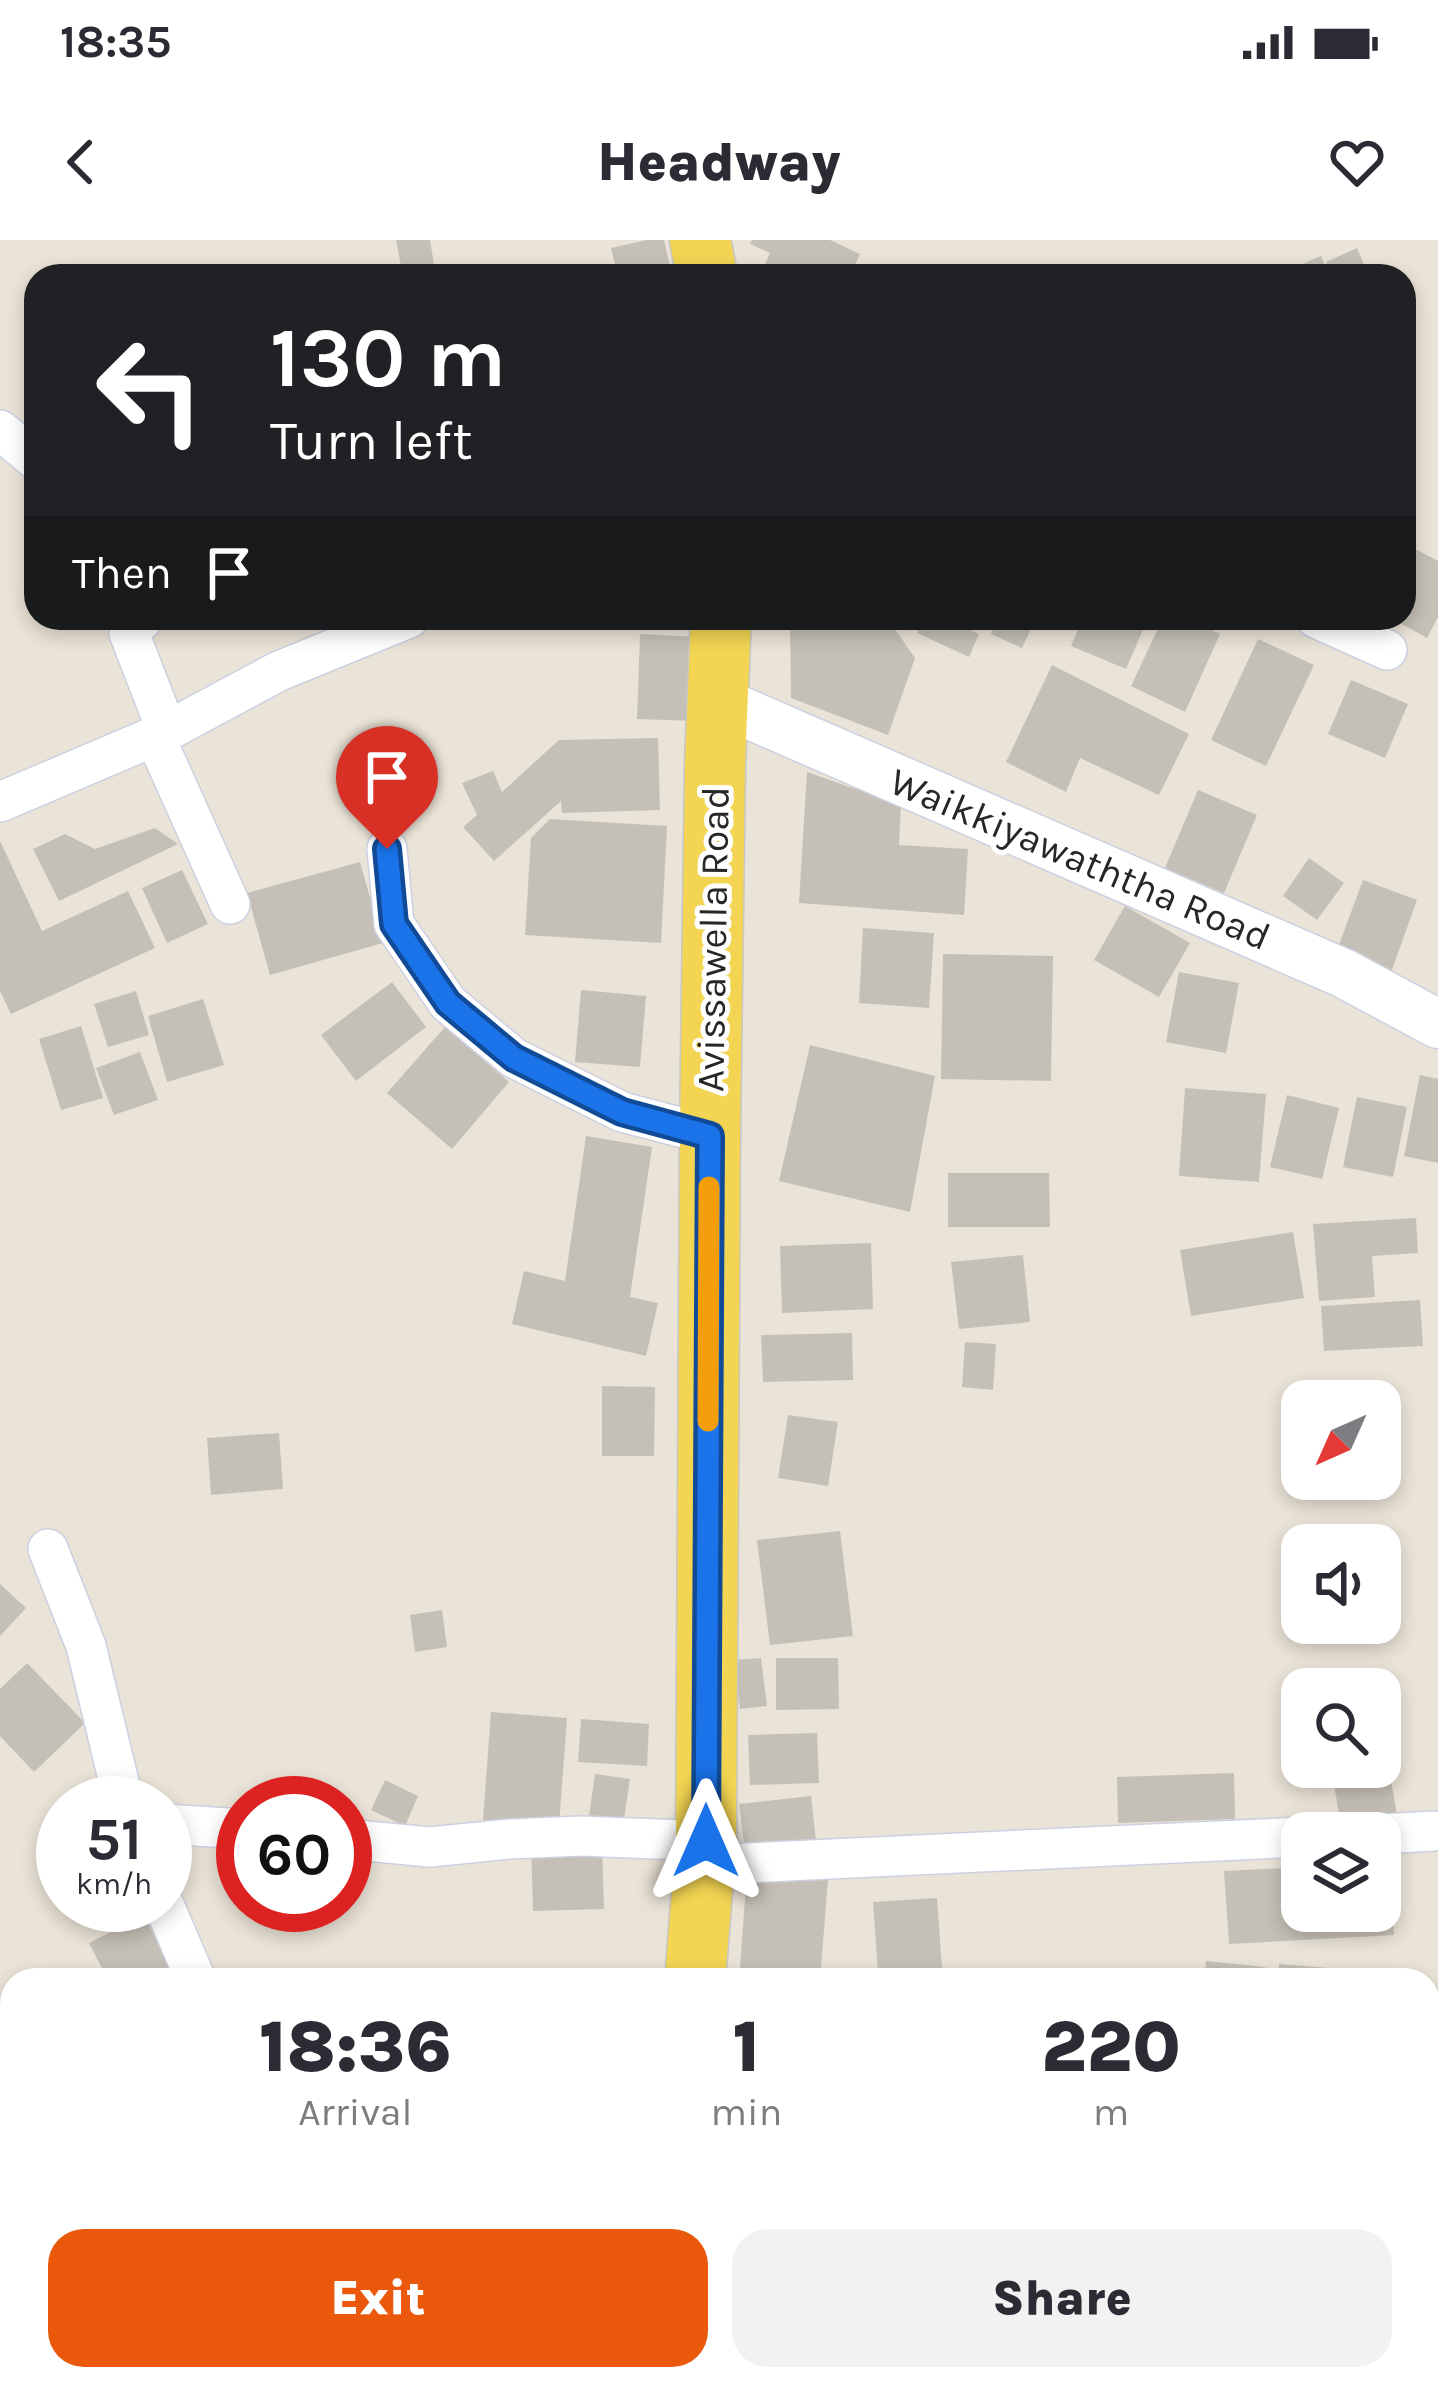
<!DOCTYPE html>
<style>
body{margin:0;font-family:Karla,sans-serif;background:#f2f2f3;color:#2b2b33;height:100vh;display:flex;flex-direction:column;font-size:45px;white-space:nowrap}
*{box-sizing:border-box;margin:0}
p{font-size:39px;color:#7c7c81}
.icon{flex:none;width:66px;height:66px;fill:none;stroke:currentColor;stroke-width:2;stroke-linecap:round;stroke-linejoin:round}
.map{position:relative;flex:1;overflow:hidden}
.sheet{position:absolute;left:0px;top:1728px;width:1440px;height:423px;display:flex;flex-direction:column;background:#fff;border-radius:36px 36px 0 0;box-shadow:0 6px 18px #0003}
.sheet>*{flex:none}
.top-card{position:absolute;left:24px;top:24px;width:1392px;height:366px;border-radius:36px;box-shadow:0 6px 18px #0003;background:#202124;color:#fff;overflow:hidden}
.needle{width:78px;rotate:225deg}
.controls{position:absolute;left:1281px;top:1140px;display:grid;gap:24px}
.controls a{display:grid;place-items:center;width:120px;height:120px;border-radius:24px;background:#fff;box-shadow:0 6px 18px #0003;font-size:60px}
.speed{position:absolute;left:36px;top:1536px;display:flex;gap:24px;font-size:60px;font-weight:700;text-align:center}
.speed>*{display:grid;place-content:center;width:156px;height:156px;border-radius:50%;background:#fff;box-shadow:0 6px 18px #0003;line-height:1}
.speed small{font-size:30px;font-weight:400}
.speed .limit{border:18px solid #d22;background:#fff;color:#111}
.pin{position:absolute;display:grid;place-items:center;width:102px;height:102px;color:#fff;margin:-123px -51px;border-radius:50% 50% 50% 0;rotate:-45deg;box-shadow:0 0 12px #0007}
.pin .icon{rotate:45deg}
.me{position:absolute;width:132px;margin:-66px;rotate:0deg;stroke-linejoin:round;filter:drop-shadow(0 0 9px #0008)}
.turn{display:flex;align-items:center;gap:42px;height:252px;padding:0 48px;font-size:54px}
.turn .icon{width:156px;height:156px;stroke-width:2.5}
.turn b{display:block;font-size:84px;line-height:102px}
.then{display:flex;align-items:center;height:114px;padding:0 48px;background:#0003;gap:24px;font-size:45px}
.eta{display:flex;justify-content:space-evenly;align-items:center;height:204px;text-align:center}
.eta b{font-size:72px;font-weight:800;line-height:84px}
.button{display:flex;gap:24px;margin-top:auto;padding:24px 48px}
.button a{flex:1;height:138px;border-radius:36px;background:#ea580c;color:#fff;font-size:48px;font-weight:800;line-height:138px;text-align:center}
.button a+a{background:#f2f2f3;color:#2b2b33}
.status{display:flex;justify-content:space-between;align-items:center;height:84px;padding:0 60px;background:#fff;direction:ltr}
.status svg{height:33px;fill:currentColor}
header{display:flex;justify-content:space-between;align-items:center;height:156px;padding:0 48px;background:#fff;font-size:54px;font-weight:800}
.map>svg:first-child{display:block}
.building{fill:#c5c0b7}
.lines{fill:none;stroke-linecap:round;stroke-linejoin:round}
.minor-casing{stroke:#cdd0e1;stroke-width:42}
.tertiary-casing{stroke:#cdd0e1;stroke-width:51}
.primary-casing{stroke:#c7c7c7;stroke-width:63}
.minor{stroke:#fff;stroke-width:39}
.tertiary{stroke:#fff;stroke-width:48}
.primary{stroke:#f3d553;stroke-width:60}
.route-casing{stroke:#114b97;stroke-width:30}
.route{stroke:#1a73e8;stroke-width:21}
.slow{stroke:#f59e0b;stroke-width:21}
.labels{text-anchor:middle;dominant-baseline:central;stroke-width:10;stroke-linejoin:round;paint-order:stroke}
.street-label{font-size:39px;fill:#272727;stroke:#fff}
</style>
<div class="status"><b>18:35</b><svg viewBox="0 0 49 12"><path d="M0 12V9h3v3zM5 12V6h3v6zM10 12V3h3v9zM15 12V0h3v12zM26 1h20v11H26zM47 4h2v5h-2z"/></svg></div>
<header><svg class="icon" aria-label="back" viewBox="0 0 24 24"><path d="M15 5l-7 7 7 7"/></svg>Headway<svg class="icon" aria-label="heart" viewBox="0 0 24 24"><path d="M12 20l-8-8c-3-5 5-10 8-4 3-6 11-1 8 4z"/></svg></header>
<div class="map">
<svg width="1438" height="2149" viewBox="0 0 1438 2149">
<rect width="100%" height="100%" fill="#eae3d7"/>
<!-- building -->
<g class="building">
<polygon points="396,0 430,0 435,31 403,36"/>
<polygon points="647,0 664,0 672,36 618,36 611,8"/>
<polygon points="752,0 830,0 860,14 850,36 760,36 770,13 750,4"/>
<polygon points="1357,8 1369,36 1332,36 1326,22"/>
<polygon points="1321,16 1329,36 1274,36"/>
<polygon points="1404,303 1438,321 1438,377 1427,398 1391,378 1404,378"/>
<polygon points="790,378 887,378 915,418 888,495 791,458"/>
<polygon points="924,378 945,378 979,394 969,417 917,393"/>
<polygon points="969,378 1036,378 1022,408 991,394 993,389"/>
<polygon points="1083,378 1148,378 1126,429 1071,406"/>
<polygon points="1163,378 1186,378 1220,394 1185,472 1131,446"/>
<polygon points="640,394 699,397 696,481 637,479"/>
<polygon points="1258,399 1314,425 1266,526 1211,500"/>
<polygon points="1052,425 1189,494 1159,555 1080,518 1066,552 1006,522"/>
<polygon points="1351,440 1408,464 1385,518 1328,494"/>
<polygon points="658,498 660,570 562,573 561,561 494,621 463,587 477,575 462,543 493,531 502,552 559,500"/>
<polygon points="807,532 901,565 899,605 968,609 964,675 799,663"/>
<polygon points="1198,550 1257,575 1224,653 1165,628"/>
<polygon points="550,579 667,586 661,703 525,695 531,598"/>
<polygon points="155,588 178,604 59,661 33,609 65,594 95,609"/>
<polygon points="0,601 42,691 128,651 155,708 11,774 0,751"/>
<polygon points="1309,618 1344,643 1317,680 1283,656"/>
<polygon points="360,622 383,703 270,735 247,653"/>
<polygon points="182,630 208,684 167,703 142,648"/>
<polygon points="1363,640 1417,660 1389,738 1334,718"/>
<polygon points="1125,666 1190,703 1159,757 1094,720"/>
<polygon points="863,688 934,693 929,768 859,763"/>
<polygon points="943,714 1053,716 1051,841 941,839"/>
<polygon points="1179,732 1239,743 1226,813 1166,802"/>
<polygon points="392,742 426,787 356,841 321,795"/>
<polygon points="581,750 646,756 640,827 575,822"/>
<polygon points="136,751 149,795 108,807 94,764"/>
<polygon points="203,759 224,825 167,842 148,776"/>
<polygon points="81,786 103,858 61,870 39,799"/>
<polygon points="445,787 509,842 452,909 387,853"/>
<polygon points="810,805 935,836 910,972 779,941"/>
<polygon points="140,812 158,860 114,875 96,828"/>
<polygon points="1420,835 1438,839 1438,923 1404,916"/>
<polygon points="1185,848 1266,854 1259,942 1179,936"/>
<polygon points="1287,855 1339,868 1322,939 1270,927"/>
<polygon points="1357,857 1407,867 1393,937 1343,927"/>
<polygon points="586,896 652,907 630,1057 658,1063 646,1116 512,1084 524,1031 565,1041"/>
<polygon points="948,933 1049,933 1050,987 948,987"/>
<polygon points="1416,978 1418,1013 1372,1016 1375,1057 1319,1061 1313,984"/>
<polygon points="1293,992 1304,1058 1191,1076 1180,1010"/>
<polygon points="871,1003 873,1069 782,1073 780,1006"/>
<polygon points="1023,1015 1030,1082 959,1089 951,1022"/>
<polygon points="1420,1060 1423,1106 1324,1111 1321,1066"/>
<polygon points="852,1093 853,1140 763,1142 761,1095"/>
<polygon points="965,1102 996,1104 993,1150 962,1147"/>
<polygon points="602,1146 655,1147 654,1216 602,1216"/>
<polygon points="788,1175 838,1182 828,1246 778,1238"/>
<polygon points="279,1193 283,1249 211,1255 207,1198"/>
<polygon points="840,1291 853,1396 770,1405 757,1300"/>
<polygon points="0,1344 26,1368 0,1396"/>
<polygon points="442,1370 447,1407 415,1412 410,1375"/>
<polygon points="761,1418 767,1466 740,1469 734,1420"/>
<polygon points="776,1418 838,1418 839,1469 776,1470"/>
<polygon points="27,1423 85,1483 34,1532 0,1496 0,1449"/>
<polygon points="491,1472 567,1478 559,1586 483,1580"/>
<polygon points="581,1479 649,1484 647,1526 578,1522"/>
<polygon points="817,1493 819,1543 750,1545 748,1495"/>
<polygon points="1234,1533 1235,1579 1118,1583 1117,1537"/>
<polygon points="595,1534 630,1539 623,1585 587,1590"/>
<polygon points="1390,1535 1399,1586 1342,1593 1334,1544"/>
<polygon points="385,1540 418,1556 405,1586 371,1570"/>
<polygon points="811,1556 817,1611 746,1618 739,1564"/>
<polygon points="602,1605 604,1669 533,1671 531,1607"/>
<polygon points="1380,1622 1390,1622 1394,1695 1229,1704 1224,1631 1302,1627 1302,1671 1380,1671"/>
<polygon points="747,1632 828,1639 820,1740 739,1740"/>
<polygon points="937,1658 942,1728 878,1732 873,1662"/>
<polygon points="144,1675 176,1740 108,1740 89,1703"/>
<polygon points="1206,1721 1265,1727 1264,1740 1204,1740"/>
<polygon points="1279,1724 1342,1729 1341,1740 1278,1740"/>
<polygon points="697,2139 807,2139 808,2149 698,2149"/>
</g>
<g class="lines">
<!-- minor casing -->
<g class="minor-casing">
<g id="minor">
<polyline points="0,190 36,220"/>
<polyline points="144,378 129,393 167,491"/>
<polyline points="1316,378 1387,410"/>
<polyline points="155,497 230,664"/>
<polyline points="0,562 167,491 279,431 409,378"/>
<polyline points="387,609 394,684 448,763 514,818 622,872 710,895"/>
<polyline points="48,1309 86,1406 124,1563"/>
<polyline points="165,1584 243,1589"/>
<polyline points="1380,1594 1434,1591"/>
<polyline points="345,1599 430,1607 510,1599 581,1596 706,1601"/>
<polyline points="704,1625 1302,1597"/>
<polyline points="164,1665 196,1740"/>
</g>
</g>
<!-- tertiary casing -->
<g class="tertiary-casing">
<polyline id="tertiary" points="718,461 1343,733 1438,784"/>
</g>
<!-- primary casing -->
<g class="primary-casing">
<g id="primary">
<polyline points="700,0 707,36"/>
<polyline points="695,1740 706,1601 710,895 715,524 721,378"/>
<polyline points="627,2149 627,2139"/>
</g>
</g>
<!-- minor -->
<use href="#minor" class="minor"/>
<!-- tertiary -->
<use href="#tertiary" class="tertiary"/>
<!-- primary -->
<use href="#primary" class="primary"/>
</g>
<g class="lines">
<!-- route casing -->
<g class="route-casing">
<polyline id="route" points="387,609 394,684 448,763 514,818 622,872 710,896 706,1601"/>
</g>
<!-- route -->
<use href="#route" class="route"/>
<!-- slow -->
<polyline class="slow" points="708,1181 709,947"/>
</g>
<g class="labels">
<!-- street labels -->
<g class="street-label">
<text transform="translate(1080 619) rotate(23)">Waikkiyawaththa Road</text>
<text transform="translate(713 699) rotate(-89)">Avissawella Road</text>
</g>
</g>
</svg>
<div class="controls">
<a><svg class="needle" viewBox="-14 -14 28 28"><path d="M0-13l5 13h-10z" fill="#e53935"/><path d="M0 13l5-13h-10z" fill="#7c7c81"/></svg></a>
<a><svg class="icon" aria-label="sound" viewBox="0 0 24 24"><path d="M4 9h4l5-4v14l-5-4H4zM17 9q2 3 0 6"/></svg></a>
<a><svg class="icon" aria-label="search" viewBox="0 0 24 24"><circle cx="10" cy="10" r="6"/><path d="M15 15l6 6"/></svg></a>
<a><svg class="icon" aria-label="layers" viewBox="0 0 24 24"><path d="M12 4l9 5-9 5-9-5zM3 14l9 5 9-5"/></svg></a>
</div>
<div class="speed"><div>51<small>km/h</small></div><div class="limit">60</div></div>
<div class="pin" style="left:387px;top:609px;background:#d93025"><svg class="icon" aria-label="arrive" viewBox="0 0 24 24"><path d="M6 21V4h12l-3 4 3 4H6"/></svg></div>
<svg class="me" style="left:706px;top:1601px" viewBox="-20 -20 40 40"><path d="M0-17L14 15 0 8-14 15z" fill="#1a73e8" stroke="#fff" stroke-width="4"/></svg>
<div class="top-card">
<div class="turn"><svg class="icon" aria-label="left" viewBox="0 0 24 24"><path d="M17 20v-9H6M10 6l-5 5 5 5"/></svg><div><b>130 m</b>Turn left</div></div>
<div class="then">Then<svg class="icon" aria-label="arrive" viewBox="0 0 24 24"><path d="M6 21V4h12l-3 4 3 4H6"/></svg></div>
</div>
<section class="sheet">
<div class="eta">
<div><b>18:36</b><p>Arrival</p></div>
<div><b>1</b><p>min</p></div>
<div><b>220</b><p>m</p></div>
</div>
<div class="button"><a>Exit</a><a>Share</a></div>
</section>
</div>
